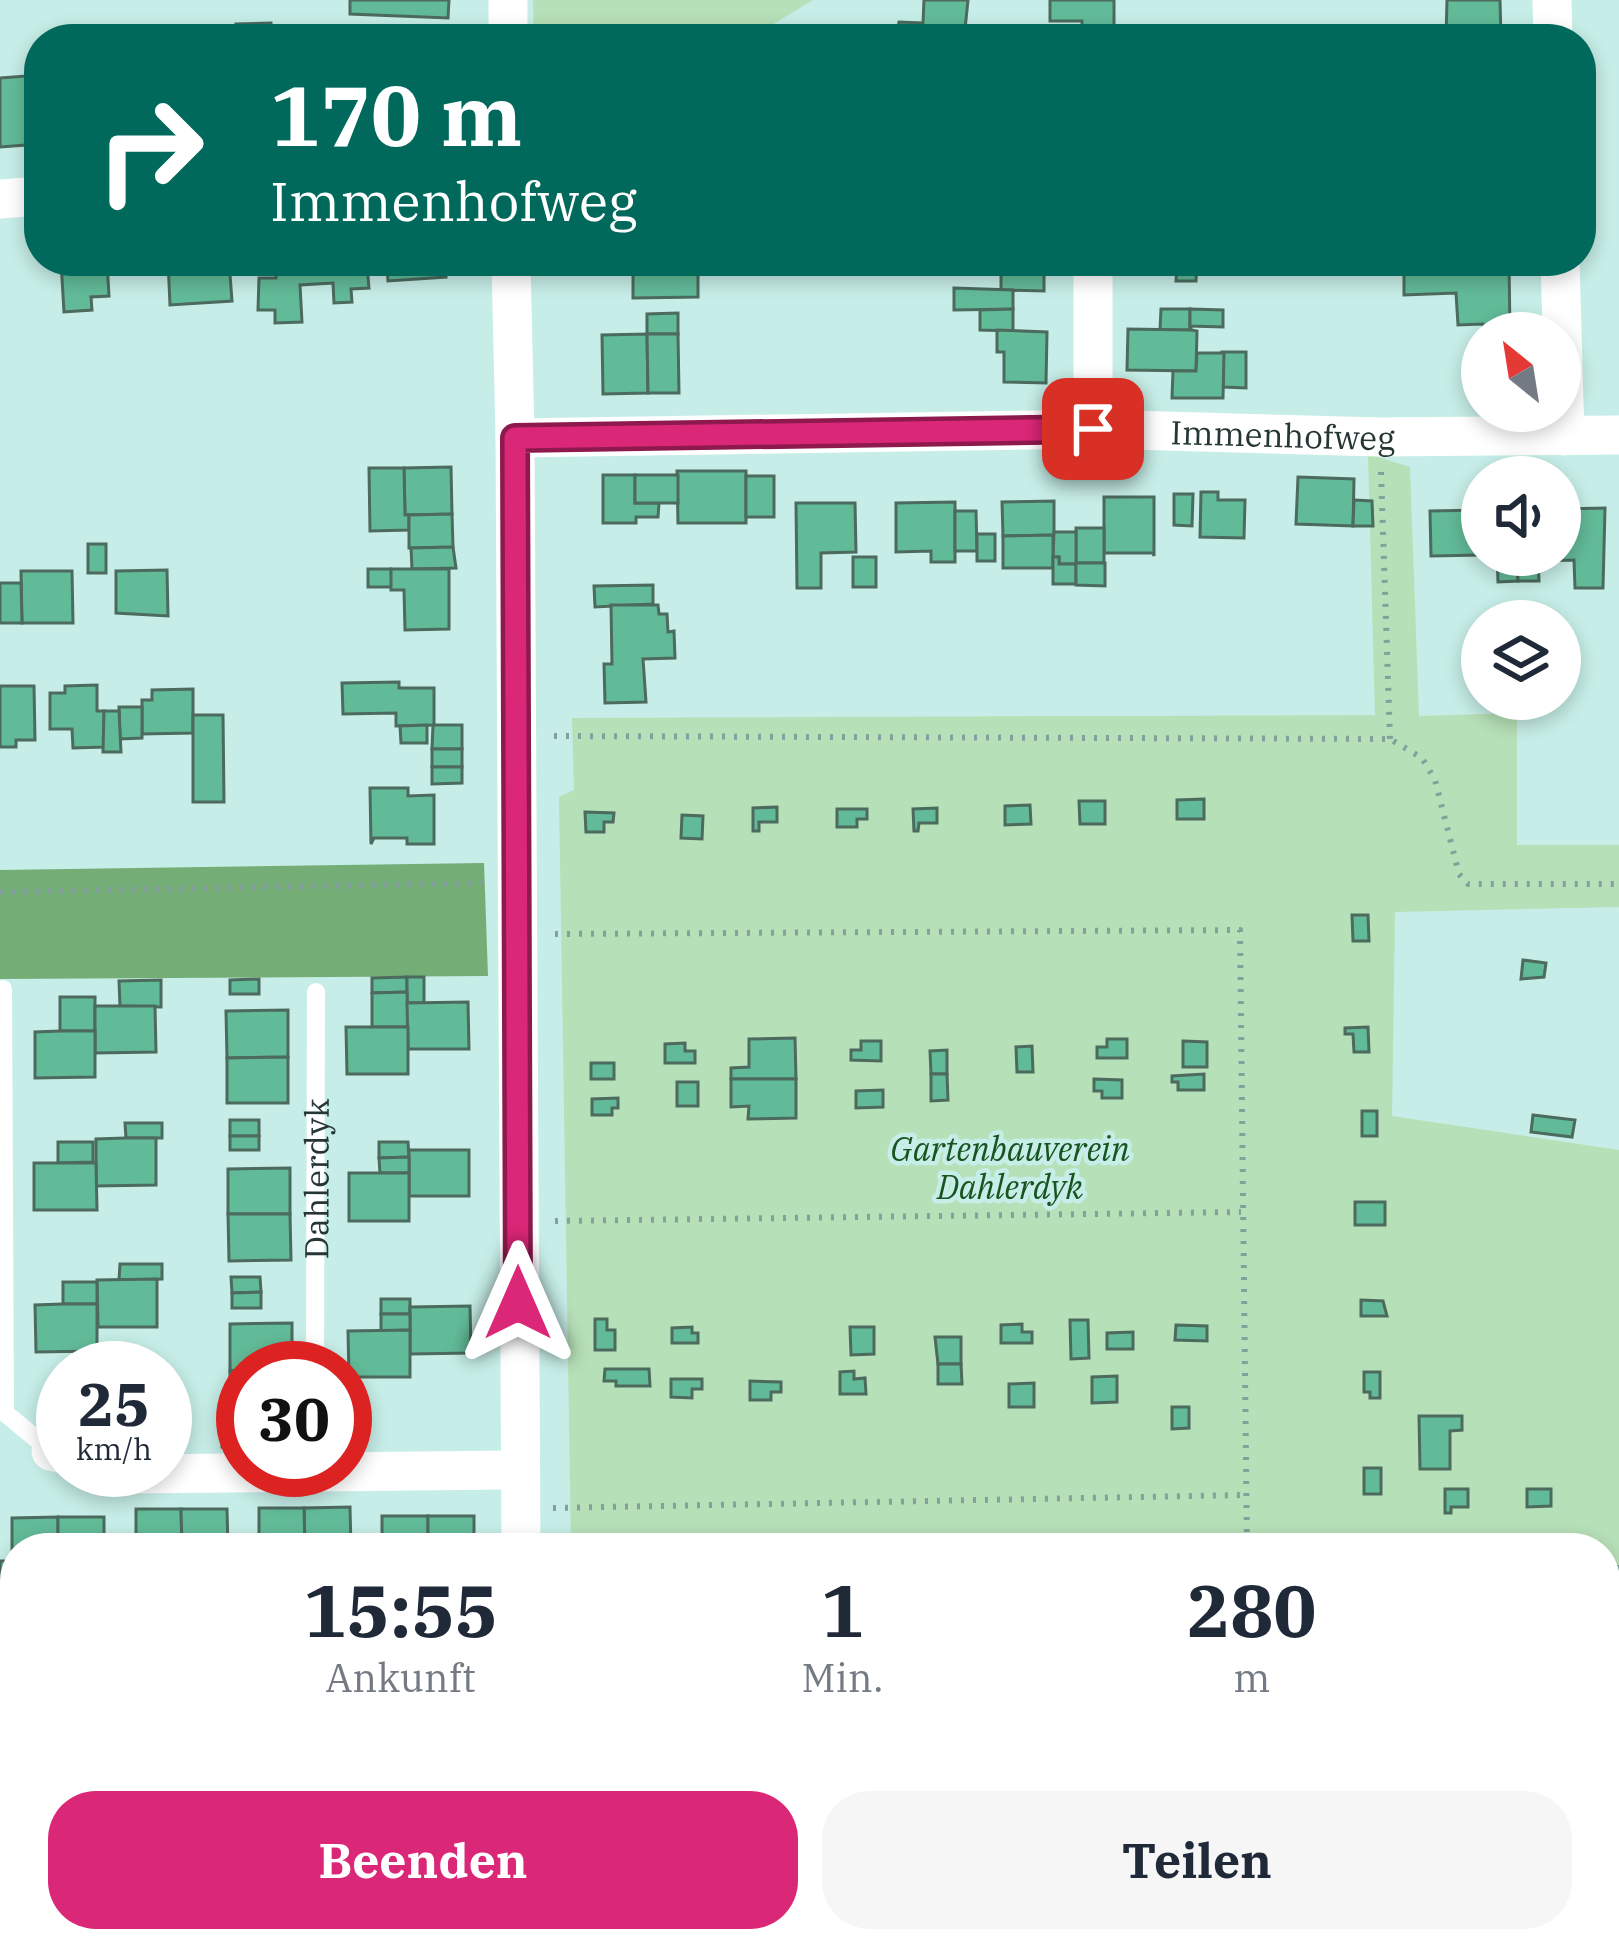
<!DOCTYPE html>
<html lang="de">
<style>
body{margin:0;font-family:"IBM Plex Serif",serif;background:#f6f6f7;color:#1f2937;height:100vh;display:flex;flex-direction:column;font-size:45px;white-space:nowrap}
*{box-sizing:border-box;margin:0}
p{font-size:39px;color:#747a83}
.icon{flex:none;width:66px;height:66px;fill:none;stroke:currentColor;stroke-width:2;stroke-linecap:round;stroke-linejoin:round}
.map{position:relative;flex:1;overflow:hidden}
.drawer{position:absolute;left:0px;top:1533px;width:1620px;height:420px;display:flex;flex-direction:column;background:#fff;border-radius:48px 48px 0 0;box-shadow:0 6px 18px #0003}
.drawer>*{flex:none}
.top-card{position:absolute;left:24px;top:24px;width:1572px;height:252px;border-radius:48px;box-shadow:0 6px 18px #0003;background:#00695c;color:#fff;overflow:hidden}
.needle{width:78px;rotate:330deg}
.tools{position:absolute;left:1461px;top:312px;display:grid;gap:24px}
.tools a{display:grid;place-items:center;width:120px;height:120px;border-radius:50%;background:#fff;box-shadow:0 6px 18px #0003;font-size:60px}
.speed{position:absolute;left:36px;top:1341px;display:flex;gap:24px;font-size:60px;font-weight:700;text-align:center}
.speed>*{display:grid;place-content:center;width:156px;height:156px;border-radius:50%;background:#fff;box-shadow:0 6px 18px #0003;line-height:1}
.speed small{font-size:30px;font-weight:400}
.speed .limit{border:18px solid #d22;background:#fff;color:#111}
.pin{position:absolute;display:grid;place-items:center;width:102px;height:102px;color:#fff;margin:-51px;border-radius:24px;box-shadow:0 6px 18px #0006}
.me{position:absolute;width:132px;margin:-66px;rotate:0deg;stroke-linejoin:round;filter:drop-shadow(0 0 9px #0008)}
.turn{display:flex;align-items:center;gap:42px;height:252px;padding:0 48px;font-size:54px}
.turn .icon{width:156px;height:156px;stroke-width:2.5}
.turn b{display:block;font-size:84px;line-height:102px}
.eta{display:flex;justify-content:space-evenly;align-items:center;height:204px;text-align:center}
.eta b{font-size:72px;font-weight:700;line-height:84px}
.cta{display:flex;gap:24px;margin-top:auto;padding:24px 48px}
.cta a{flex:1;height:138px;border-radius:48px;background:#db2777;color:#fff;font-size:48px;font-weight:700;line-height:138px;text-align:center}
.cta a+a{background:#f6f6f7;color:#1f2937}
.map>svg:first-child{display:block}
.green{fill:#b6e0b7}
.forest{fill:#74ae76}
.building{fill:#62bb98;stroke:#4c6a5d;stroke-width:3}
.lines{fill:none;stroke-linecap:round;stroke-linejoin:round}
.path{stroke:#83a09c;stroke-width:6;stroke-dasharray:3 9;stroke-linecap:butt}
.service{stroke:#fff;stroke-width:18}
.minor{stroke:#fff;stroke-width:39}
.route-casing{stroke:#8e194d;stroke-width:30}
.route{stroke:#db2777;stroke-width:21}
.labels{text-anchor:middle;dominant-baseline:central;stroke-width:9;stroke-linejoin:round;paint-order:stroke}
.street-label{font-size:33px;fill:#263634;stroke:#c6ede7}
.park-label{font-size:33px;font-style:italic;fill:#17541f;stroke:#c6ede7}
</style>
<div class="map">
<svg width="1619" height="1953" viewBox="0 0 1619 1953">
<rect width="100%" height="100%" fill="#c6ede7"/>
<!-- green -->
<g class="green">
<polygon points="533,0 813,0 749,39 534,39"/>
<polygon points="1368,454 1410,467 1419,716 1517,713 1517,845 1619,845 1619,907 1395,912 1392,1116 1619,1150 1619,1953 557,1953 557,1938 1605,1938 1605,1548 571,1548 559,797 574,790 572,718 1375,715"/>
</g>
<!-- forest -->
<polygon class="forest" points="484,863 488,976 0,979 0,870"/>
<!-- building -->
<g class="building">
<polygon points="350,0 449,0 448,18 350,14"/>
<polygon points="924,0 968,0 964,39 896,39 899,22 923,23"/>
<polygon points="1050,0 1114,0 1114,39 1082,39 1082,21 1050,21"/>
<polygon points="1447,0 1500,0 1501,39 1446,39"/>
<polygon points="271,23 272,32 323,31 323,39 237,39 236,24"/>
<polygon points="39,75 39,144 0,147 0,78"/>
<polygon points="61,261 107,261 109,296 91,297 92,310 64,312"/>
<polygon points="168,261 229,261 232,301 170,305"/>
<polygon points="276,261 445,261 446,277 388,281 387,265 367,266 369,288 351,289 352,302 334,303 333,283 300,285 302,322 275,323 275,310 258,310 259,278 276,278"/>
<polygon points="643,261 698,261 698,297 633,298 633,273 644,273"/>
<polygon points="1001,261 1044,261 1044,291 1001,290"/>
<polygon points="1152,261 1197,261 1196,281 1176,281 1177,265 1152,265"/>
<polygon points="1404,261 1509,261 1510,333 1484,333 1483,324 1458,325 1456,293 1404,295"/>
<polygon points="954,288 1013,290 1013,309 954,310"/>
<polygon points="1013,309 1013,331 980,330 980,310"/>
<polygon points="1161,309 1190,309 1190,330 1160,330"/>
<polygon points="1190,309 1223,310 1223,327 1190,326"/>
<polygon points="678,313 678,334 647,334 647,314"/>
<polygon points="1191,326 1191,330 1197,331 1196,371 1127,370 1128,329 1190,330"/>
<polygon points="997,330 1047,332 1046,383 1004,382 1004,352 997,352"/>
<polygon points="647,334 648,393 603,394 602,335"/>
<polygon points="647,334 678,334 679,393 648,393"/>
<polygon points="1222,352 1246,352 1246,388 1223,387"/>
<polygon points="1197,353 1224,353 1223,398 1172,398 1173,371 1196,371"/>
<polygon points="451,467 452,514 405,515 404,468"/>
<polygon points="369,468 404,468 405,515 409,515 409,530 370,531"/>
<polygon points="677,471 746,471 746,523 678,523"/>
<polygon points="603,475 635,475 635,503 659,503 658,517 636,517 636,523 603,523"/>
<rect x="635" y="475" width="43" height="28"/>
<rect x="746" y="476" width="28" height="41"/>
<polygon points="1298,477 1354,479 1353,526 1296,524"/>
<polygon points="1201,492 1218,492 1218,500 1245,500 1244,538 1200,537"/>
<polygon points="1174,494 1193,494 1192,526 1174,525"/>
<polygon points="1104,497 1154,497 1154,556 1153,553 1104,553"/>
<polygon points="1354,500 1372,501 1373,526 1353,526"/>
<polygon points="1054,501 1054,535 1003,536 1002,502"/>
<polygon points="955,502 955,562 931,562 931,551 896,552 896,503"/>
<polygon points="796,503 855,503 856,552 821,553 821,588 797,588"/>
<polygon points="1605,508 1603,588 1575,588 1574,560 1538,561 1538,555 1560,555 1560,509"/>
<polygon points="1482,510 1482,555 1431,556 1430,511"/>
<polygon points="955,511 976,511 977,551 955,551"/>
<polygon points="452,514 453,547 409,548 409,515"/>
<rect x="1076" y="528" width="28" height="35"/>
<polygon points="1054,532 1076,532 1076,564 1059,564 1059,557 1053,557"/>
<rect x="977" y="534" width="18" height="27"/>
<polygon points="1053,535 1053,568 1003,568 1003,536"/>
<rect x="88" y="544" width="18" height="29"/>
<polygon points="453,547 456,568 412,569 411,548"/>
<polygon points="1497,555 1517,555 1518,581 1498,582"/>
<polygon points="1517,555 1538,555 1539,581 1518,581"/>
<rect x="853" y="557" width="23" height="30"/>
<polygon points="1053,557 1059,557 1059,564 1076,564 1076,584 1053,584"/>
<polygon points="1076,563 1105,563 1105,586 1076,585"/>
<polygon points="368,569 391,569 392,587 368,587"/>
<polygon points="391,569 449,569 449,629 405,630 404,590 391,590"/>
<polygon points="167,570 168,616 116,613 116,571"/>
<polygon points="21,571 72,571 73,623 22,623"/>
<polygon points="0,583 21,583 22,623 0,623"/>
<polygon points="653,585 653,604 595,607 594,586"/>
<polygon points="611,605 658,605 659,614 667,614 668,632 674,631 675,658 643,659 646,702 605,703 604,664 612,664"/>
<polygon points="399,682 399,688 434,688 434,725 396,726 396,713 343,714 342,683"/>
<polygon points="97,685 97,711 104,711 105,747 73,748 72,729 50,729 50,693 65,693 65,686"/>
<polygon points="0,686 34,686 35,740 16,740 16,747 0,747"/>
<polygon points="193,689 193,733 142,734 142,700 152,700 152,690"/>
<polygon points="119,707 142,707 142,738 120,739"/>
<polygon points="104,711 119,711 121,752 103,752"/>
<polygon points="193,715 223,715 224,802 193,802"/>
<polygon points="427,725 427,743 401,743 400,726"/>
<polygon points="433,725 462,725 462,749 432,749"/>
<rect x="432" y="749" width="30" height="18"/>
<polygon points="432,767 462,767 462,783 432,784"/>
<polygon points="370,788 408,788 408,796 434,795 434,844 407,844 407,838 374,838 371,844"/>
<polygon points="1204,799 1204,819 1177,819 1177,800"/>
<polygon points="1079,801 1105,801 1105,824 1080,824"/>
<polygon points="1030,805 1031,824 1005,825 1005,806"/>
<polygon points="777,807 777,822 759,822 759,831 753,831 753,808"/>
<polygon points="937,808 937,823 919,823 918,831 914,831 913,809"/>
<polygon points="837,809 867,809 867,819 857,819 857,827 837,827"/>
<polygon points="585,812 614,813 613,822 604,822 604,832 586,832"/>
<polygon points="682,815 703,816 702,839 681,838"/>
<polygon points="1352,915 1368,915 1369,941 1353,941"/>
<polygon points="1523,960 1546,963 1544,977 1521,979"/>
<polygon points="407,977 407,992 372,993 372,978"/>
<rect x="407" y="977" width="17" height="26"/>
<polygon points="259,979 259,994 230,994 230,980"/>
<polygon points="161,980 161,1007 120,1006 119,981"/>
<polygon points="407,992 408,1027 372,1027 372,993"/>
<rect x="60" y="997" width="35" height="34"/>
<polygon points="468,1002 469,1049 408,1049 407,1003"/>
<polygon points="95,1006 155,1006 156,1052 95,1053"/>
<polygon points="288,1010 288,1057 227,1058 226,1011"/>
<polygon points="346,1027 408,1027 408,1074 347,1074"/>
<polygon points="1368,1027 1369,1052 1354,1052 1353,1034 1345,1034 1345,1028"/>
<polygon points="60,1031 95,1031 95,1077 35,1078 35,1032"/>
<polygon points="795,1038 796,1079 731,1079 731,1068 749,1067 749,1039"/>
<polygon points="1107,1039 1127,1039 1127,1058 1097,1058 1097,1047 1107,1047"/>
<polygon points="861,1041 881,1041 881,1061 851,1060 851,1050 861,1050"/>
<polygon points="1183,1041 1207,1042 1207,1067 1183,1067"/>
<polygon points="685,1043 685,1051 695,1051 695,1063 665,1063 665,1044"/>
<polygon points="1032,1046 1033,1072 1017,1072 1016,1047"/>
<polygon points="947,1050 947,1074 931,1074 930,1051"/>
<polygon points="288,1057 288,1103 227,1103 227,1058"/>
<rect x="591" y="1063" width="23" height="16"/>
<polygon points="931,1074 947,1074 948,1100 931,1101"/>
<polygon points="1204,1074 1204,1090 1178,1090 1178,1082 1172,1082 1172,1076"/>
<polygon points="731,1079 796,1079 796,1118 748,1119 749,1106 731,1107"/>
<polygon points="1094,1079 1122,1080 1122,1098 1102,1098 1102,1091 1094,1091"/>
<rect x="677" y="1082" width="21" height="24"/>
<polygon points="883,1090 883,1107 856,1108 856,1091"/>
<polygon points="618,1098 618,1108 612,1108 612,1115 592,1115 592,1099"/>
<rect x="1362" y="1111" width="15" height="25"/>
<polygon points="1533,1115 1575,1120 1572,1137 1531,1132"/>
<rect x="230" y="1120" width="29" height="16"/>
<polygon points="125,1123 162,1123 162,1138 126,1138"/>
<rect x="230" y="1136" width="29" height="14"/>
<polygon points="126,1138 156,1138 156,1185 96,1186 96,1139"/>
<polygon points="58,1142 93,1142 93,1162 58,1163"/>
<polygon points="379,1142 408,1142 409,1157 379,1158"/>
<rect x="409" y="1150" width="60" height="46"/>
<polygon points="409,1157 409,1173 380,1173 379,1158"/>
<polygon points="34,1163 96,1163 97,1210 34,1210"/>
<polygon points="290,1168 290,1214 228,1214 228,1169"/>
<rect x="349" y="1173" width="60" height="48"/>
<rect x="1355" y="1202" width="30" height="23"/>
<polygon points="228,1214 290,1214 291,1260 229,1261"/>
<polygon points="120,1264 162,1264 162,1279 119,1280"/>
<polygon points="231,1277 260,1277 261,1292 232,1293"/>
<polygon points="157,1279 157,1327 98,1327 97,1280"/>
<rect x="63" y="1282" width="34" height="22"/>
<polygon points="261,1292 261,1308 232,1308 232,1293"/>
<rect x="381" y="1299" width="29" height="15"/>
<polygon points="1361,1300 1383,1301 1387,1316 1361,1316"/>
<polygon points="63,1304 97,1304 97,1351 36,1352 35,1305"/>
<polygon points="470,1306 471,1353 410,1354 410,1307"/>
<polygon points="381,1314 410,1314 410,1330 381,1331"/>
<polygon points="595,1319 607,1319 607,1330 615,1330 615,1350 595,1350"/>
<polygon points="1070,1320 1088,1320 1089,1358 1071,1359"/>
<polygon points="292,1323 292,1368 230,1371 230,1324"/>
<polygon points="1022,1324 1022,1332 1032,1332 1032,1343 1001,1343 1001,1325"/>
<polygon points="1176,1325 1207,1326 1207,1341 1175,1340"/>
<polygon points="692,1327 692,1333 698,1333 698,1343 672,1343 672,1328"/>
<polygon points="850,1327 874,1327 874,1354 851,1355"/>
<polygon points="410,1330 410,1377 349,1377 348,1331"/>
<polygon points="1133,1332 1133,1349 1107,1349 1107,1333"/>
<polygon points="935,1337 961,1337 961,1364 938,1364"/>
<polygon points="938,1364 961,1364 962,1384 938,1384"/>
<polygon points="605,1369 649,1369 650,1386 616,1386 616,1381 604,1381"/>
<polygon points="243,1370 243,1416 230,1416 230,1371"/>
<polygon points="854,1371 854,1379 865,1378 866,1394 840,1394 840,1372"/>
<polygon points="1364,1372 1380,1372 1380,1398 1370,1398 1370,1392 1364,1392"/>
<polygon points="1117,1376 1117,1402 1092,1403 1092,1377"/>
<polygon points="671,1379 702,1379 702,1389 692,1389 692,1398 671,1397"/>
<polygon points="750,1381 781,1382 781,1392 771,1392 771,1400 750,1400"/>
<polygon points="1034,1383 1034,1407 1009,1407 1009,1384"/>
<polygon points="1172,1407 1189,1407 1189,1428 1172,1429"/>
<polygon points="238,1416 243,1416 243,1447 222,1447 222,1431 238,1431"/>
<polygon points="1419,1416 1462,1416 1462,1430 1450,1431 1450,1469 1420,1469"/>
<rect x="1364" y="1468" width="17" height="26"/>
<polygon points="1445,1489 1468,1489 1468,1507 1451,1507 1451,1513 1445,1513"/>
<polygon points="1527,1489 1551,1489 1551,1506 1527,1507"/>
<polygon points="350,1507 351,1548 305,1548 304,1508"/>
<polygon points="259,1508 304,1508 305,1548 259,1548"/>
<polygon points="136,1509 181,1509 182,1548 136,1548"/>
<polygon points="181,1509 227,1509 228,1548 182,1548"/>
<rect x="382" y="1516" width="46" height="32"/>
<rect x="428" y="1516" width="46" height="32"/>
<polygon points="58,1517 58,1548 15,1548 12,1579 12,1518"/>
<rect x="58" y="1517" width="46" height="31"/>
<rect x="0" y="1561" width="13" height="43"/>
<rect x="0" y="1673" width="15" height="55"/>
<rect x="171" y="1938" width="29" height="15"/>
<rect x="339" y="1938" width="52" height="11"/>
</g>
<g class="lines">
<!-- path -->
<g class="path">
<polyline points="1381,472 1390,739"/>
<polyline points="554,736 1390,739 1422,758 1435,780 1459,874 1468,884 1619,884"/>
<polyline points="0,892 482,883"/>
<polyline points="555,934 1240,930 1247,1548"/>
<polyline points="555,1221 1241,1212"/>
<polyline points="553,1508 1245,1495"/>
<polyline points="1605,1568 1619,1568"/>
<polyline points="1605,1758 1619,1758"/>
<polyline points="818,1938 819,1953"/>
<polyline points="1221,1938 1221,1945 1325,1953"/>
<polyline points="1116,1953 1221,1945"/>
<polyline points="1599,1953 1599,1938"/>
</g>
<!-- service -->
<g class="service">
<polyline points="3,989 5,1413 51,1451"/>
<path id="s1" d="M315 1368 316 992"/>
<polyline points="39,1938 39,1953"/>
<polyline points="134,1938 134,1953"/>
<polyline points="313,1938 313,1953"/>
</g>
<!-- minor -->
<g class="minor">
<polyline points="508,0 508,39"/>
<polyline points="1552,0 1553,39"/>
<polyline points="0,199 39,196"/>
<polyline points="511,261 515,438 521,1548"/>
<polyline points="1093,261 1093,429"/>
<polyline points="1560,261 1565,436"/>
<path id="s2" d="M515 438 1093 429 1379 437 1619 435"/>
<polyline points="51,1451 63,1454"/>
<polyline points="118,1470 133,1474 519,1470"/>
<polyline points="531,1938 531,1953"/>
</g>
</g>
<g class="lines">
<!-- route casing -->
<g class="route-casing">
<polyline id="route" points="518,1303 515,438 1093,429"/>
</g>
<!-- route -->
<use href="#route" class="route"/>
</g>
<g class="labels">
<!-- street labels -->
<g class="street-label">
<text stroke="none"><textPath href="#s2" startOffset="768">Immenhofweg</textPath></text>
<text stroke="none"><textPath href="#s1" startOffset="189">Dahlerdyk</textPath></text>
</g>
<!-- park labels -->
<g class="park-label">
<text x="1010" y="1148">Gartenbauverein<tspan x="1010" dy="38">Dahlerdyk</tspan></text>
</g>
</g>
</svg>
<div class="tools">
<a><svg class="needle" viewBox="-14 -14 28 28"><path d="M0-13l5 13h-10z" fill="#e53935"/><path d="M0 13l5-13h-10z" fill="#747a83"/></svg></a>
<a><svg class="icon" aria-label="sound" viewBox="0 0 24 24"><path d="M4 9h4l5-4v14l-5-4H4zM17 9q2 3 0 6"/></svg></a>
<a><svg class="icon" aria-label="layers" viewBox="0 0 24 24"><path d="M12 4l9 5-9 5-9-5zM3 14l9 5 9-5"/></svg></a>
</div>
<div class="speed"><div>25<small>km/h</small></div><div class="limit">30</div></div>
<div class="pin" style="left:1093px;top:429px;background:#d93025"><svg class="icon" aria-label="arrive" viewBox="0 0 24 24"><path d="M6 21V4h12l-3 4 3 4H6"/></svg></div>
<svg class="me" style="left:518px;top:1303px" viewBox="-20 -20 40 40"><path d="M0-17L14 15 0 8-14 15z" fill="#db2777" stroke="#fff" stroke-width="4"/></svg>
<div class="top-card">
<div class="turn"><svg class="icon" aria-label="right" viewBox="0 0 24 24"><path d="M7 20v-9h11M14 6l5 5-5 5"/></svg><div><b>170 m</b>Immenhofweg</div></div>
</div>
<section class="drawer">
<div class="eta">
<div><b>15:55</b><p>Ankunft</p></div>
<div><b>1</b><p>Min.</p></div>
<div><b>280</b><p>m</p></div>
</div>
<div class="cta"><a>Beenden</a><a>Teilen</a></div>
</section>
</div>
